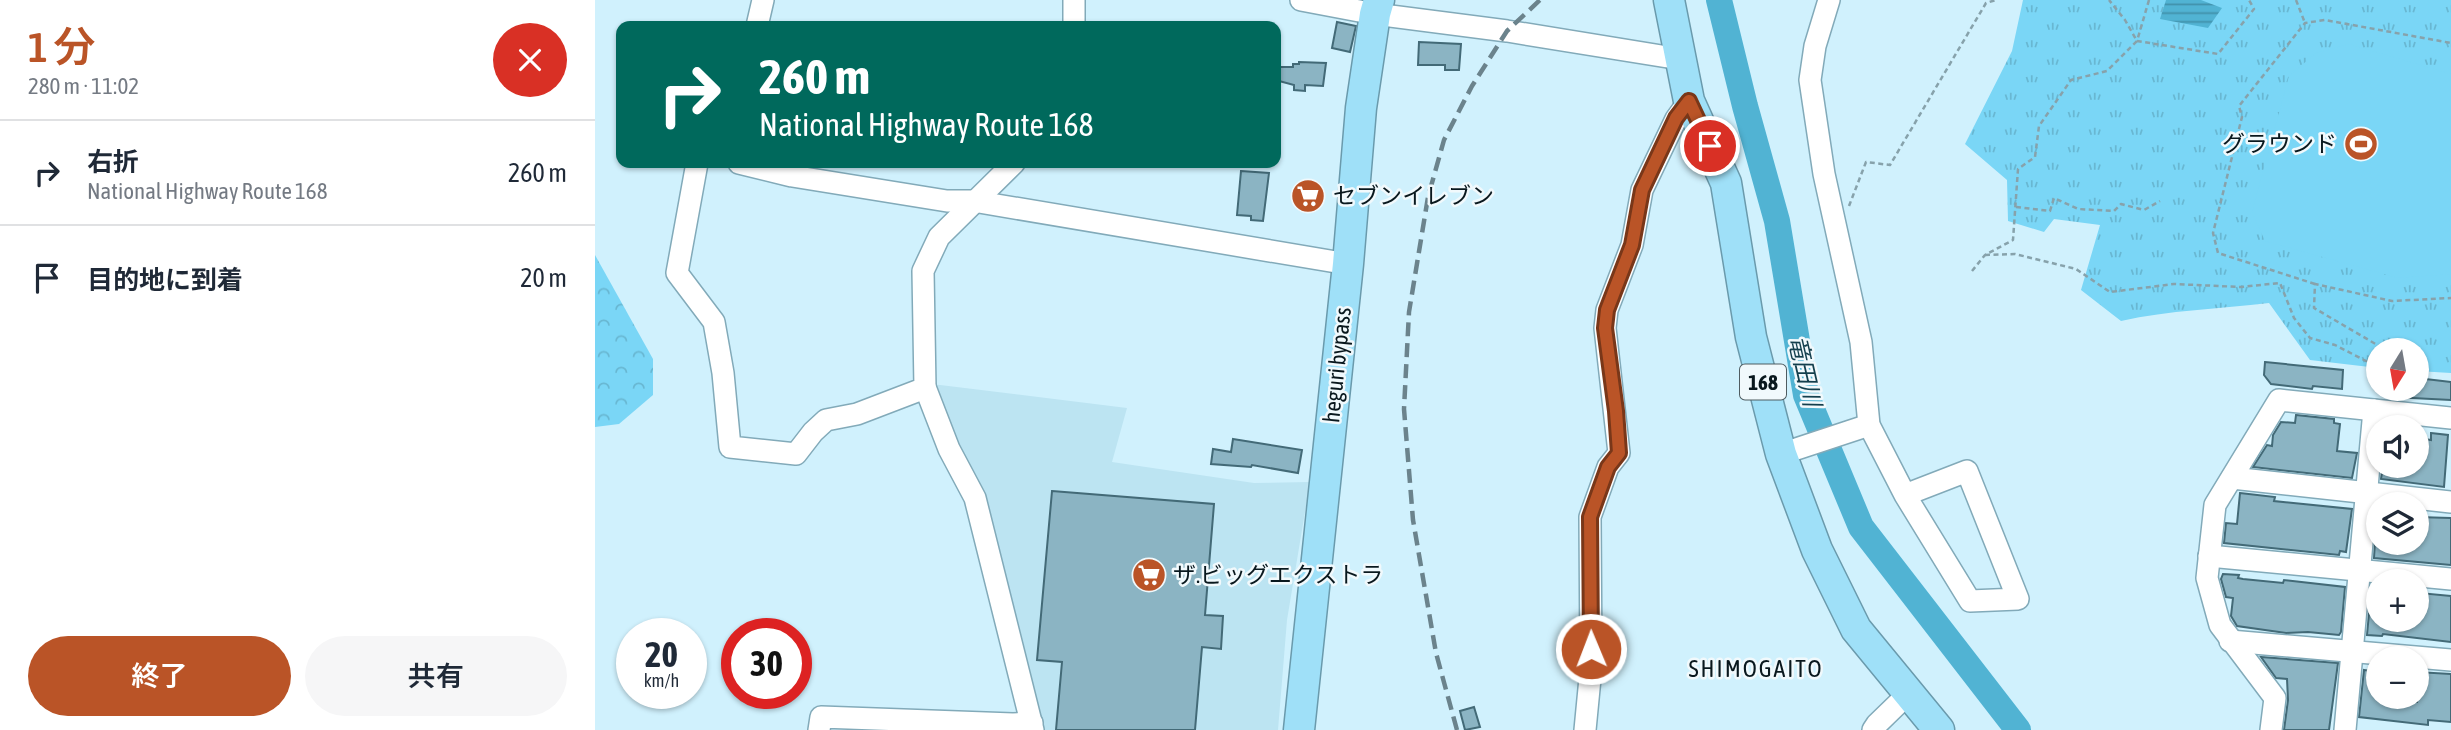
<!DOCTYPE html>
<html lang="ja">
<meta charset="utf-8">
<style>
body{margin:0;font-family:"Asap Condensed","Noto Sans JP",sans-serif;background:#f6f6f7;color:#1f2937;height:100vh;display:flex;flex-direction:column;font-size:26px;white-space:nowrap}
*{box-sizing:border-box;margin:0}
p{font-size:23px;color:#747a83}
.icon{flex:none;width:38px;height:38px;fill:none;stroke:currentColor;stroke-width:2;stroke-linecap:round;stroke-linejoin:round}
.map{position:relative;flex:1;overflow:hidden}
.panel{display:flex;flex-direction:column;background:#fff;width:595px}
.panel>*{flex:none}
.banner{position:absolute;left:21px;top:21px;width:665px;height:147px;border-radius:14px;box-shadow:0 2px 5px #0004;background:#00695c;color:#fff;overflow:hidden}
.needle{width:46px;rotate:191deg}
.controls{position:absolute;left:1771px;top:338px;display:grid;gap:14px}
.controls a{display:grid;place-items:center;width:63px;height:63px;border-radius:50%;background:#fff;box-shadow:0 2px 5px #0004;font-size:35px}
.speed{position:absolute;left:21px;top:618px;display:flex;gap:14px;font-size:35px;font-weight:700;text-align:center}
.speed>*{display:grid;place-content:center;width:91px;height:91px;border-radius:50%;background:#fff;box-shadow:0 2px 5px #0004;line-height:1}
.speed small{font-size:18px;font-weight:400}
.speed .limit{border:10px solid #d22;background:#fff;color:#111}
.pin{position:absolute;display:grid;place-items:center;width:60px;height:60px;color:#fff;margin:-30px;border:4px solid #fff;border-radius:50%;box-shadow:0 2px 7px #0007}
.me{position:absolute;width:77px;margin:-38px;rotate:359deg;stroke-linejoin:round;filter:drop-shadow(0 0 5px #0008)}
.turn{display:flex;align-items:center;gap:24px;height:147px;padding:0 28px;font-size:32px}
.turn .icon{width:91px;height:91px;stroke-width:2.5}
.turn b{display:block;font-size:49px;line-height:60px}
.round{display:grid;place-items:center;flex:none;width:74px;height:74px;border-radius:37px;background:#f6f6f7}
.overview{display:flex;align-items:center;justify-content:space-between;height:119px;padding:0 28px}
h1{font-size:42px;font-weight:600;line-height:52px;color:#ba5427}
.action{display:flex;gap:14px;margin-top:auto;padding:14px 28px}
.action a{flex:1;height:80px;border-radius:42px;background:#ba5427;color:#fff;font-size:28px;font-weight:600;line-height:80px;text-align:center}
.action a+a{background:#f6f6f7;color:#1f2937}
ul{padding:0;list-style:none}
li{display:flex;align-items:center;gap:21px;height:105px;padding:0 28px;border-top:2px solid #e0e1e3}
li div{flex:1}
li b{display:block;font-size:26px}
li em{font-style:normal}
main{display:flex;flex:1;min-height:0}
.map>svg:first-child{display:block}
.built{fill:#bce4f2}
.grass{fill:url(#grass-tufts)}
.forest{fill:url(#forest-crowns)}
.pitch{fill:#7ad6f6}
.water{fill:url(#water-rules)}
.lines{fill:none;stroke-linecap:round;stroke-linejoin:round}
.river{stroke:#51b3d3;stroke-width:26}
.building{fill:#8bb4c3;stroke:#436a77;stroke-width:2}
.minor-casing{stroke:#82aab9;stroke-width:24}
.highway-casing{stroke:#6a9aac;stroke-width:33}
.path{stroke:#87a2ab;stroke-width:2.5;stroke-dasharray:5 3.5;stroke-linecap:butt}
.minor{stroke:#fff;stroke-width:21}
.highway{stroke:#9fe0f8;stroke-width:30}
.rail{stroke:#6b838c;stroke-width:4.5;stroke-dasharray:14 7;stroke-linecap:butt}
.route-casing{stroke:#793719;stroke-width:18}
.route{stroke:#ba5427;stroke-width:12}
.labels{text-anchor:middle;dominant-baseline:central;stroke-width:5;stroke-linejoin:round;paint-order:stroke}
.shield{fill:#f1f9fc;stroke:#4f5c61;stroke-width:2}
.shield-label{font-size:21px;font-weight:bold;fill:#09181e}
.poi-label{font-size:23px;fill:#09181e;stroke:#f1f9fc;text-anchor:start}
.street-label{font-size:23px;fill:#09181e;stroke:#f1f9fc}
.water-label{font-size:24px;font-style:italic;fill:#133f4d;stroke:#f1f9fc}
.neighbourhood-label{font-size:24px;letter-spacing:2px;fill:#09181e;stroke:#f1f9fc}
</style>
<main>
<section class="panel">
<div class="overview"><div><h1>1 分</h1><p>280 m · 11:02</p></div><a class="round" style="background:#d93025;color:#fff"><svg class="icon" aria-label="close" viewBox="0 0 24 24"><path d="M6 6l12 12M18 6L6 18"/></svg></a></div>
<ul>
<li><svg class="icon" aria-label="right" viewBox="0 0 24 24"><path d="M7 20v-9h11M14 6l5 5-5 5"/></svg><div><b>右折</b><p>National Highway Route 168</p></div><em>260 m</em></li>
<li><svg class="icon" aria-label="arrive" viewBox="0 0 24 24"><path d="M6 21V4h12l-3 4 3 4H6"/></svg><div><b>目的地に到着</b></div><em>20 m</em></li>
</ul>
<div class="action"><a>終了</a><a>共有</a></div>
</section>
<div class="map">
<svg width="1856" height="730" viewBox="0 0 1856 730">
<defs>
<pattern id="grass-tufts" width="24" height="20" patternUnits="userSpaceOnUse" patternTransform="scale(1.75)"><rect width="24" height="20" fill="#7ad6f6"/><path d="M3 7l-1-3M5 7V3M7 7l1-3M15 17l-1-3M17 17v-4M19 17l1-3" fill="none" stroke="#68b7d2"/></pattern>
<pattern id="forest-crowns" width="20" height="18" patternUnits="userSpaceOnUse" patternTransform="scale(1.75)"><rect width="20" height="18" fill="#7ad6f6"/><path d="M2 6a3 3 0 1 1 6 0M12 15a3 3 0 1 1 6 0" fill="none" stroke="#68b7d2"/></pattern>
<pattern id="water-rules" width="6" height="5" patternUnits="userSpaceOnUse" patternTransform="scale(1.75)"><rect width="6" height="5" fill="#51b3d3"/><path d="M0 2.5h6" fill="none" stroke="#4191ab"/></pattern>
</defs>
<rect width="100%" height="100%" fill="#d0f1fd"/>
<!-- built -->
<polygon class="built" points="337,384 532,408 517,462 659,483 715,482 692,620 683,730 444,730"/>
<!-- grass -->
<path class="grass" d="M1428 0H1856V373L1822 371V350H1783V368L1715 360 1674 303C1625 309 1574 310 1526 321L1486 290 1505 225 1459 219 1449 232 1413 221 1412 180 1370 144 1417 51Z"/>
<!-- forest -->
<polygon class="forest" points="0,255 58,359 58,395 24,424 0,427"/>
<!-- pitch -->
<polygon class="pitch" points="1754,44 1856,74 1856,274 1803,278 1670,241 1657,212 1694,76 1721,53"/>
<!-- water -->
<polygon class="water" points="1571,0 1606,0 1627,8 1613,28 1565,19"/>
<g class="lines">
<!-- river -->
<polyline class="river" points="1124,0 1150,106 1182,221 1211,395 1266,527 1423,730"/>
</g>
<!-- building -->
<g class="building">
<polygon points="742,22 761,26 755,52 737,48"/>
<polygon points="824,42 866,44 864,70 850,70 850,65 823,65"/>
<polygon points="704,62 731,63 728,86 710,85 710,91 699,90 699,85 684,81 685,67 698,67 698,64 704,64"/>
<polygon points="646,171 674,173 668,221 656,220 656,216 642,215"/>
<polygon points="1670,362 1748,370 1747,389 1718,386 1717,389 1676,384 1669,375"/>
<polygon points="1822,378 1856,382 1856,400 1798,397 1798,388 1822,388"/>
<polygon points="1701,415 1739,419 1739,423 1745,424 1742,451 1762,453 1757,478 1658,467 1672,445 1677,446 1678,435 1686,422 1700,423"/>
<polygon points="1836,433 1853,435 1849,487 1786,479 1788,466 1822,466 1822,438 1836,440"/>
<polygon points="638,439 707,450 703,473 657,465 656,467 616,464 618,449 636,452"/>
<polygon points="457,491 619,504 610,615 628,616 626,649 607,647 600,730 461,730 467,662 442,660"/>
<polygon points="1645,493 1680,497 1679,501 1757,509 1751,552 1745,551 1744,555 1629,543 1631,523 1642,524"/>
<polygon points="1822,517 1856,518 1856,565 1779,558 1780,542 1822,542"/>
<polygon points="1628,574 1644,575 1643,578 1648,579 1688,583 1689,580 1750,587 1746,632 1744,635 1713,632 1691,633 1642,626 1636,616 1638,598 1631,597 1626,579"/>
<polygon points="1776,592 1783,592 1783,620 1823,620 1825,593 1856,596 1856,642 1788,634 1787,636 1772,635"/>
<polygon points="1666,657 1743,663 1734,730 1689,730 1693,700 1692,679 1681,678"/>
<polygon points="1769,670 1783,672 1783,698 1822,702 1822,672 1856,674 1856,722 1833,720 1833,725 1764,717"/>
<polygon points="879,707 885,727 870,730 865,711"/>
</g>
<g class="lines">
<!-- minor casing -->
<g class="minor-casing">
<g id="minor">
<polyline points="706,0 780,14 912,31 1085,59"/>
<polyline points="1234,0 1220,46 1215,80 1229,174 1266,342 1274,425 1310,495 1375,601 1423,599 1372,471 1310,495"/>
<polyline points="162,26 168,0"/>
<polyline points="479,26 479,0"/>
<polyline points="102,163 82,273 119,322 128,373 135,447 201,454 218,432 231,420 262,414 330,388 328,271 344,237 419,163"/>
<polyline points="144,163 197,176 352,201 378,201 753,264"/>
<polyline points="330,387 354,449 380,498 438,730"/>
<polyline points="1186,454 1274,425"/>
<polyline points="1637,478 1856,502"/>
<polyline points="1614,556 1856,579"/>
<polyline points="1635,641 1856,660"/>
<polyline points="224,730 226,717 418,724 437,723"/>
<polyline points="990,730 996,668 995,517 1013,467 1024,453 1010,328 1012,310 1037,245 1047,190 1081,119 1094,101"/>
<polyline points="1278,730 1282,724 1314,693"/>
<polyline points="1676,730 1680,698 1625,625 1612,578 1620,505 1684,400 1856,418"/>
<polyline points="1750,730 1779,410"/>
</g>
</g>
<!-- highway casing -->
<g class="highway-casing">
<g id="highway">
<polyline points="1074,0 1094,101 1131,183 1156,337 1186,454 1222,550 1261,629 1344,730"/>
<polyline points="704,730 753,264 766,108 780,14 784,0"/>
</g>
</g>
<!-- path -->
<g class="path">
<polyline points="1554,0 1542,41 1623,54 1659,9 1654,0"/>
<polyline points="1701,0 1710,23"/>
<polyline points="1254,206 1271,162 1295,165 1391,3 1401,0"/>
<polyline points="1421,207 1455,211 1459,198 1483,209 1519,211 1526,204 1549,210 1565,201"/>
<polyline points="1390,255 1420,254 1481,269 1515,292 1579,284 1646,287 1685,283 1699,318 1715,338 1740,345 1771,361 1783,361"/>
<polyline points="1377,271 1390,255 1418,240 1423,169 1440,157 1444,126 1476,80 1512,71 1542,41 1530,20 1514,0"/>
<polyline points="1720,284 1623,253 1618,233 1647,117 1644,106 1710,23 1730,20 1856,43"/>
<polyline points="1784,350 1784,346 1719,308 1720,284 1797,301 1856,298"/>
<polyline points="1781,391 1783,363"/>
</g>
<!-- minor -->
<use href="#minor" class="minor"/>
<!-- highway -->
<use href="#highway" class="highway"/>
<!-- rail -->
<polyline class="rail" points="862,730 841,653 818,520 809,409 814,312 833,197 849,140 877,86 912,31 945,0"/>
</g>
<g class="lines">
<!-- route casing -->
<g class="route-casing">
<polyline id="route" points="996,649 995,517 1013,467 1024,453 1021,411 1010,328 1012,310 1037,245 1047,190 1081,118 1094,101 1115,146"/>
</g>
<!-- route -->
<use href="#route" class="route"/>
</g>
<!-- icons -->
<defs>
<g id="stadium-disc" transform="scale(1.75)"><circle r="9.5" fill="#ba5427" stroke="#f1f9fc"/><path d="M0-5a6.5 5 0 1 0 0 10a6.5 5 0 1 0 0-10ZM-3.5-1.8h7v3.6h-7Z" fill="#fff"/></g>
<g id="supermarket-disc" transform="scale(1.75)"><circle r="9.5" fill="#ba5427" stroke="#f1f9fc"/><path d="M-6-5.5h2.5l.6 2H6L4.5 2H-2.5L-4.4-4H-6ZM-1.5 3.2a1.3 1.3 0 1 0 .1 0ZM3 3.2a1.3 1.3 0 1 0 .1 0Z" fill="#fff"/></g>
</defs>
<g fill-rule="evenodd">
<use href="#stadium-disc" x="1766" y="144"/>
<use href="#supermarket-disc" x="713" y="196"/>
<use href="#supermarket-disc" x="554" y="575"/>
</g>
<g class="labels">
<!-- shield labels -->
<rect class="shield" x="1145" y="364.5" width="46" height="35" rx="5"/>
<g class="shield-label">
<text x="1168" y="382">168</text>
</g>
<!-- poi labels -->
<g class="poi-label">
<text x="1742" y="144" text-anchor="end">グラウンド</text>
<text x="738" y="196">セブンイレブン</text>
<text x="578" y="575">ザ.ビッグエクストラ</text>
</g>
<!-- street labels -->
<g class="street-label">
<text transform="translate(742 365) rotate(-84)">heguri bypass</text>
</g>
<!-- water labels -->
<g class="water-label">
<text transform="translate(1210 371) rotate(77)">竜田川</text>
</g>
<!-- neighbourhood labels -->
<g class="neighbourhood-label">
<text x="1161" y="668">SHIMOGAITO</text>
</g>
</g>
</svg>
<div class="controls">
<a><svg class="needle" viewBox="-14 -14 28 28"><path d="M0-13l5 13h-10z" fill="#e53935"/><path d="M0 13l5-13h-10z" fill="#747a83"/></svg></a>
<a><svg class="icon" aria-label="sound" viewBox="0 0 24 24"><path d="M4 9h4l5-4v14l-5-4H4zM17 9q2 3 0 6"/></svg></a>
<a><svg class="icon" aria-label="layers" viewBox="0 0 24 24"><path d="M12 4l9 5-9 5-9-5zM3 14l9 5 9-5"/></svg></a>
<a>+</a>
<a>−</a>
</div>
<div class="speed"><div>20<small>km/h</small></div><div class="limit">30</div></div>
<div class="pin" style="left:1115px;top:146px;background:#d93025"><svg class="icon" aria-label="arrive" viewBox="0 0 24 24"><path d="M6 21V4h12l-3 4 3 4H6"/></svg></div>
<svg class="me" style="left:996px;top:649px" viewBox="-20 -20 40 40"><circle r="17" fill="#ba5427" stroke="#fff" stroke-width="3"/><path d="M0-11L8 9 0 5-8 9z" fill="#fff"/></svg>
<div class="banner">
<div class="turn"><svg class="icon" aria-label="right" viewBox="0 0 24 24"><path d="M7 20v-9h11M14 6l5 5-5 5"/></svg><div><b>260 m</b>National Highway Route 168</div></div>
</div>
</div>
</main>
